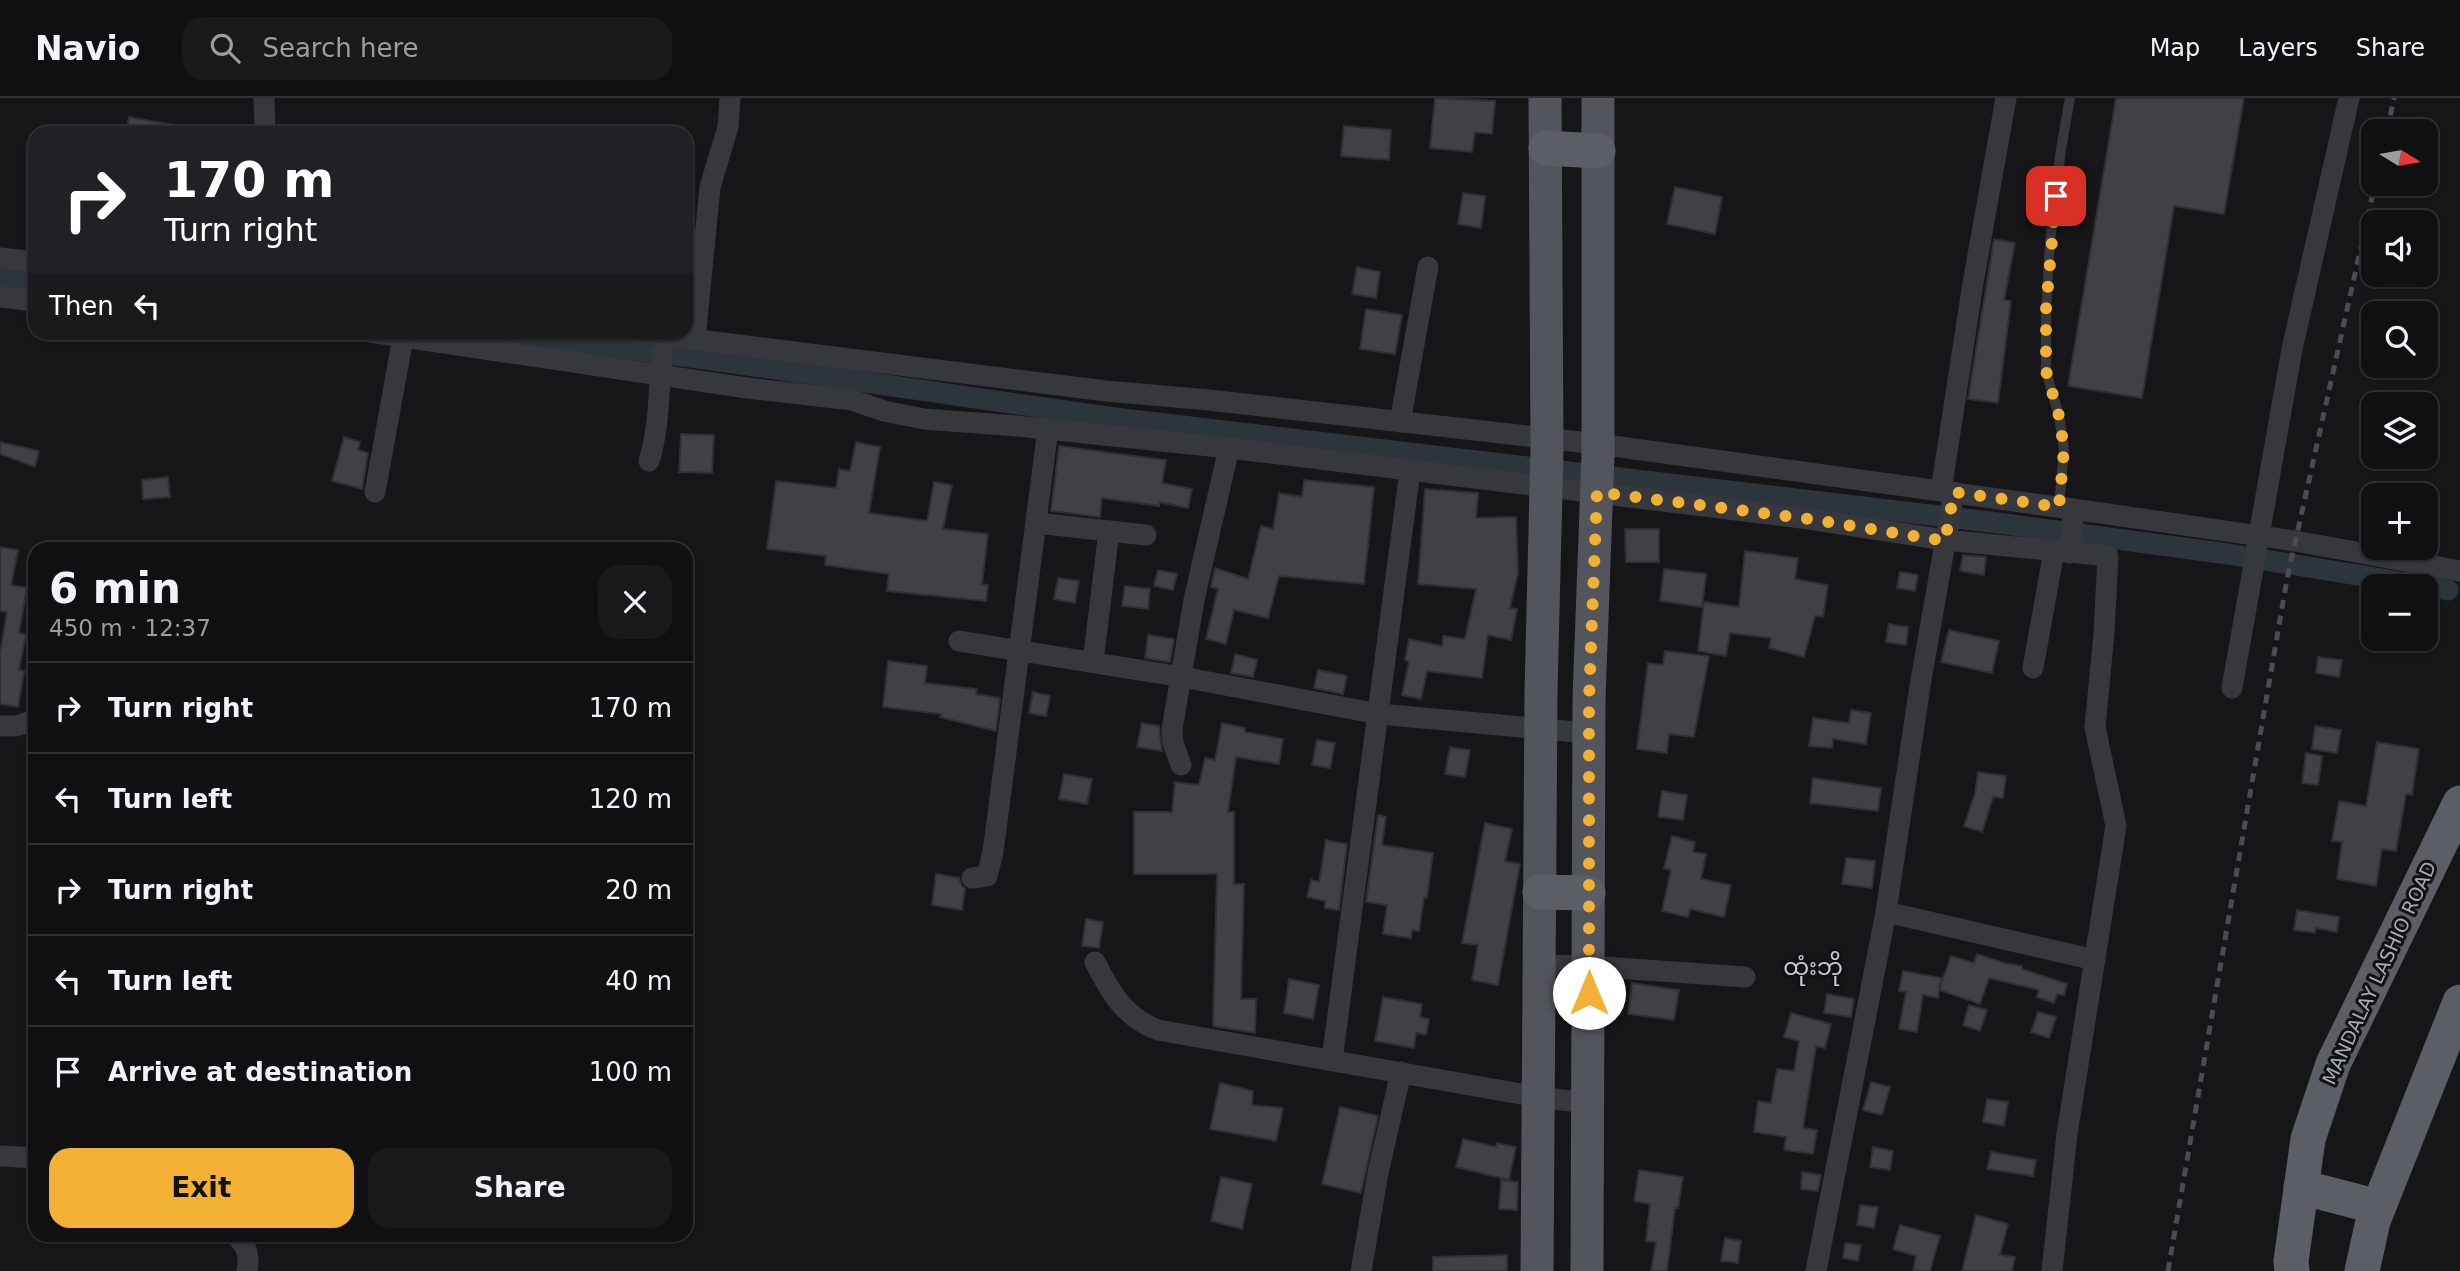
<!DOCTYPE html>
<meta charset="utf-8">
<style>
body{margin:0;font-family:"DejaVu Sans","Noto Sans Myanmar",sans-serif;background:#19191b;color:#f1f3f6;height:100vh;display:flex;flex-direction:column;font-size:26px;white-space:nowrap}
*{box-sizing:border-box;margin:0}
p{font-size:23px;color:#9c9d9f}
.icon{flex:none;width:38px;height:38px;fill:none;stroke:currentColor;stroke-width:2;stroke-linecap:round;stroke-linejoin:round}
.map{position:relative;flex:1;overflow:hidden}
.side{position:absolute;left:28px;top:444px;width:665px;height:700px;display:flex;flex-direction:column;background:#101012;border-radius:21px;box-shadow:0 2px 5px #0004,0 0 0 2px #303032}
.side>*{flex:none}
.banner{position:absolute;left:28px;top:28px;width:665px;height:214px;border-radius:21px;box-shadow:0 2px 5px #0004,0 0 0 2px #303032;background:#202124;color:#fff;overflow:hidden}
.needle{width:46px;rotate:101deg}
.controls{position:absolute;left:2361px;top:21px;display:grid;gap:14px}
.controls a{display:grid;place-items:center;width:77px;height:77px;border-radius:14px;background:#101012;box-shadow:0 2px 5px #0004,0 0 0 2px #303032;font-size:35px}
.pin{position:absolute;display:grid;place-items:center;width:60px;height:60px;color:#fff;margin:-30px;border-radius:14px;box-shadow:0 4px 10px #0006}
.me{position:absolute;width:77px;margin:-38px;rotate:0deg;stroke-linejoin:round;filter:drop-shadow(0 0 5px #0008)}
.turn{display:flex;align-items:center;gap:24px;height:147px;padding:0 21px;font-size:32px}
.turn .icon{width:91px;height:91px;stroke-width:2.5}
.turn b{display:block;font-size:49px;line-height:60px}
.then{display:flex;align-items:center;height:66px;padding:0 21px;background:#0003;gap:14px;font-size:26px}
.round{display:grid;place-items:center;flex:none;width:74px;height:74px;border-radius:21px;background:#19191b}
.summary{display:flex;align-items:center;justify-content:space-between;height:119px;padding:0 21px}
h1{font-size:42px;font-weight:700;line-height:52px}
.primary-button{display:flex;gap:14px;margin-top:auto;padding:14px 21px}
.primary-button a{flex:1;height:80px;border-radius:21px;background:#f2b134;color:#111;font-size:28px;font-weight:700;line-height:80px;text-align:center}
.primary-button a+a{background:#19191b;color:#f1f3f6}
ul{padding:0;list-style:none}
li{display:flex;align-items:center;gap:21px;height:91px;padding:0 21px;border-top:2px solid #303032}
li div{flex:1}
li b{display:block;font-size:26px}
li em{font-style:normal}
header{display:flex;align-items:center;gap:42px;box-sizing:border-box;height:98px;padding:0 35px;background:#101012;border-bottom:2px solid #303032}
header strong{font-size:33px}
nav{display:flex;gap:38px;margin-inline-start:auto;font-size:24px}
.search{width:490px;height:63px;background:#19191b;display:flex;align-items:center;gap:18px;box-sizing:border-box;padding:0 24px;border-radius:21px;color:#9c9d9f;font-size:26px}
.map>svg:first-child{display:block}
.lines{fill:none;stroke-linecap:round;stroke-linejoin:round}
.canal{stroke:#2c353c;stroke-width:21}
.building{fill:#404145;stroke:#303034;stroke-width:2}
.service{stroke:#37383d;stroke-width:10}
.minor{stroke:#37383d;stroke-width:21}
.primary{stroke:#53555c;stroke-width:33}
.trunk{stroke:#5b5e65;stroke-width:35}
.rail{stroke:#4a4c52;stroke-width:5;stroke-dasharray:9 7;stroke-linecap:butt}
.route{stroke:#f2b134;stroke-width:12;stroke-dasharray:0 21.6}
.labels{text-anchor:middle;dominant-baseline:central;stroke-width:6;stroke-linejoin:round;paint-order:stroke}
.street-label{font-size:19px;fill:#a8adb8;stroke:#111113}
.quarter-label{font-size:23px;fill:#c9ccd4;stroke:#111113}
</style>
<header>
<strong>Navio</strong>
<div class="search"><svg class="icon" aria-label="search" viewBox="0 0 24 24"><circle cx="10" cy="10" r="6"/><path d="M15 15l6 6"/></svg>Search here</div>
<nav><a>Map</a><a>Layers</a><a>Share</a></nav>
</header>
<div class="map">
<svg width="2460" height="1173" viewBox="0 0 2460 1173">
<rect width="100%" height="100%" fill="#161618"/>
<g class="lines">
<!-- canal -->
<g class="canal">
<polyline points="0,180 35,184"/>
<polyline points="485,234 691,259 1115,320 1990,424 2228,456 2425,488"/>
<polyline points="2426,488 2448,492"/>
</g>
</g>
<!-- building -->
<g class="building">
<polygon points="1435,0 1495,3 1492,36 1475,34 1472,54 1430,50"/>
<polygon points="2116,0 2244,0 2224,116 2174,108 2142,300 2068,288"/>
<polygon points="129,19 174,27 173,35 126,35"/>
<polygon points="1344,28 1391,32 1389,62 1341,58"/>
<polygon points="1675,89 1722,99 1715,136 1667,126"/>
<polygon points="1463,95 1485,98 1481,130 1458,126"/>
<polygon points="1994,141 2015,145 2004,202 2011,203 1998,305 1968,301"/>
<polygon points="1357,169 1380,174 1376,200 1352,196"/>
<polygon points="1366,211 1402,217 1395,256 1360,251"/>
<polygon points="681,336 714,337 712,375 679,374"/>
<polygon points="344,339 360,344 358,352 368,355 362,391 332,383"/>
<polygon points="0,344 39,353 35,369 0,356"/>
<polygon points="856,344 880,349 869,415 927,423 934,384 952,387 943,431 988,436 982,486 988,487 986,503 887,493 889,476 825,467 826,458 767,451 776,383 836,390 839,371 850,373"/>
<polygon points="1059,348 1166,362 1162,385 1192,391 1188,410 1159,404 1159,408 1102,400 1100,419 1051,413"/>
<polygon points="168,379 170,399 143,401 142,382"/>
<polygon points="1304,382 1374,389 1364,486 1279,478 1268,520 1234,512 1226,546 1206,541 1218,491 1211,489 1215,470 1248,481 1261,428 1273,431 1279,395 1302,399"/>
<polygon points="1425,391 1478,395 1476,420 1516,419 1518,475 1510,510 1517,511 1511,542 1488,537 1482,580 1427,573 1421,601 1402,597 1409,563 1405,562 1409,541 1442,548 1443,538 1465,541 1476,491 1418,486"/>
<polygon points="1625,431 1659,431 1659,464 1626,464"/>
<polygon points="0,449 18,452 11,487 27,490 19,535 26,536 19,572 24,573 18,609 0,606 0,556 7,514 0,513"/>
<polygon points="1745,453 1798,460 1795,481 1828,487 1823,519 1815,518 1804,559 1769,550 1771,540 1730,535 1726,558 1698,553 1704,504 1739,509"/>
<polygon points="1963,457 1986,459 1984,477 1960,473"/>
<polygon points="1664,471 1706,476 1702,509 1660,503"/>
<polygon points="1158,472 1177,476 1173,492 1154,488"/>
<polygon points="1900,474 1918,477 1915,493 1897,490"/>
<polygon points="1058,480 1079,483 1075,505 1054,501"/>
<polygon points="1125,488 1150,491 1148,511 1122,508"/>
<polygon points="1889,526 1908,529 1906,547 1886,544"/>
<polygon points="1949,532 1999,543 1992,575 1941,564"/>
<polygon points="1148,537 1174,541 1170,564 1145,560"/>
<polygon points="1665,553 1709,558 1694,639 1669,636 1667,655 1637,651 1648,565 1663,567"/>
<polygon points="1235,556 1257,562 1253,579 1231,575"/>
<polygon points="2318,559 2342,562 2339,579 2316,575"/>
<polygon points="888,563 927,568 925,585 977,591 976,596 1000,600 996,633 940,619 941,616 883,609"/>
<polygon points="1318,572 1347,578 1343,596 1314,590"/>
<polygon points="1033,594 1050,598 1046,618 1029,615"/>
<polygon points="1851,612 1871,615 1866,646 1833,641 1832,650 1809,648 1813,620 1849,625"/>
<polygon points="1142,625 1159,628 1162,653 1137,649"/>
<polygon points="1222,625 1245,630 1245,634 1283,641 1279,666 1236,659 1228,714 1234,714 1234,786 1244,786 1241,901 1256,901 1255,935 1213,928 1217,776 1134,776 1134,714 1172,714 1175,684 1199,687 1205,660 1215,662"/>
<polygon points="2315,628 2341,632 2337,655 2312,651"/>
<polygon points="1317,642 1335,645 1330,670 1312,667"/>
<polygon points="2377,644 2419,651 2412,697 2406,696 2396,753 2382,751 2376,788 2337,781 2342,744 2332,743 2339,703 2366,708"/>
<polygon points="1450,649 1470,652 1465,679 1445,676"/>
<polygon points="2306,655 2322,658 2318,687 2302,685"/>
<polygon points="1978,674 2006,678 2003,700 1993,699 1982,734 1964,728 1975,696"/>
<polygon points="1064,676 1092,681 1087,706 1059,701"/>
<polygon points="1813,680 1881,690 1878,713 1810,705"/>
<polygon points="1662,693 1687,697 1683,722 1658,719"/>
<polygon points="1378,717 1386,719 1382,747 1433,755 1427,800 1424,799 1419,833 1412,832 1411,840 1383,836 1387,807 1366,804"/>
<polygon points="1485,725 1512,731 1505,763 1520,766 1498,887 1472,882 1478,847 1462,845"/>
<polygon points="1672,738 1695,744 1693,754 1706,756 1701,781 1731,787 1724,819 1690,811 1688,819 1662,813 1671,772 1664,770"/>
<polygon points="1326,742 1347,746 1339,812 1325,810 1325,803 1307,799 1311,782 1319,784"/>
<polygon points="1846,760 1875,763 1872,790 1842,786"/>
<polygon points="936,776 959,780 961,787 965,791 962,812 932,807"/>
<polygon points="2297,812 2339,819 2337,834 2316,830 2315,835 2294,832"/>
<polygon points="1086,821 1103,824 1099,850 1082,848"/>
<polygon points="1977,856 2004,865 2022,868 2022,871 2067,886 2064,897 2057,896 2054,905 2037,899 2039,892 1989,880 1980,906 1939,892 1951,858 1974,865"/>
<polygon points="1903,873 1941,880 1938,900 1923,897 1917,934 1899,931 1906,894 1899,893"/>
<polygon points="1289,881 1319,887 1313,921 1284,915"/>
<polygon points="1632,885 1679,892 1674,922 1628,916"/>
<polygon points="1827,896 1854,901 1851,919 1824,915"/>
<polygon points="1383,899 1422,906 1420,919 1429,921 1426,937 1416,935 1414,950 1375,943"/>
<polygon points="1969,907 1987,912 1980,933 1963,927"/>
<polygon points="2038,914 2056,919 2049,940 2031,934"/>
<polygon points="1791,915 1831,926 1825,950 1816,948 1803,1030 1817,1032 1813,1056 1784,1052 1786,1039 1754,1034 1758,1003 1771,1005 1777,971 1794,973 1799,943 1784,939"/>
<polygon points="1871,984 1890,989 1882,1017 1863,1012"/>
<polygon points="1220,985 1253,993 1252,1007 1283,1010 1276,1043 1210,1031"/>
<polygon points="1987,1001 2008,1004 2004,1028 1983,1024"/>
<polygon points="1340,1009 1378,1018 1361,1095 1322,1086"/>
<polygon points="1463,1041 1496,1049 1497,1045 1516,1049 1509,1082 1456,1069"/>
<polygon points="1873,1049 1893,1053 1890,1072 1870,1069"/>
<polygon points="1991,1054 2036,1062 2033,1078 1987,1071"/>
<polygon points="1639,1072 1683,1079 1678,1110 1675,1110 1667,1173 1651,1173 1656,1144 1646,1143 1650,1106 1634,1103"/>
<polygon points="1802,1074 1821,1077 1818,1093 1801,1091"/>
<polygon points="1221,1079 1252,1086 1242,1131 1211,1123"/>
<polygon points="1501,1082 1518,1084 1517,1112 1499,1111"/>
<polygon points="1860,1107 1878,1109 1874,1130 1857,1127"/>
<polygon points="1976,1117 2008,1126 2000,1157 2015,1159 2012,1173 1962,1173"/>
<polygon points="1900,1127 1940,1138 1930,1173 1913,1173 1916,1158 1893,1151"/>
<polygon points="1725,1140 1741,1143 1738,1165 1721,1163"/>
<polygon points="1845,1145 1861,1147 1858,1163 1843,1160"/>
<polygon points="1507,1157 1507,1173 1433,1173 1433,1159"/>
</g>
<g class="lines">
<!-- service -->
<polyline class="service" points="2059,409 2064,351 2059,318 2046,273 2046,211 2050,144 2061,51 2070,0"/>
<!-- minor -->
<g class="minor">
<polyline points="264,0 265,35"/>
<polyline points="0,160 35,164"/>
<polyline points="0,199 35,203"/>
<polyline points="370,234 747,290 852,302 884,313 924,321 1017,328 1229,350 1809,421 1945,442 2108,458 2104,535 2095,629 2116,728 2067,1036 2052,1173"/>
<polyline points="635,234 1106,293 1209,302 1598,346 2101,415 2295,443 2460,473"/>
<polyline points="695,241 710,89 728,29 730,0"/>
<polyline points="1400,324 1428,169"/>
<path d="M649 363C662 322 657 280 665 238"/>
<polyline points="1941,393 1973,185 2006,0"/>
<polyline points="375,394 404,234"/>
<polyline points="1036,425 1146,437"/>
<polyline points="2069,455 2074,411"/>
<polyline points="959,543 1182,579 1379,616 1588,635"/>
<polyline points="1093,564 1109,433"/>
<polyline points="2033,570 2054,453"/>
<polyline points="2232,590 2292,251 2349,0"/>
<polyline points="0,628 16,628 35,622"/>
<polyline points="1181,667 1173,645 1172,631 1194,502 1229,350"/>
<polyline points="972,780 987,778 993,754 1048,331"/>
<polyline points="1886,814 2095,862"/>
<path d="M1095 864C1110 894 1125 920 1158 932L1538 999 1587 1005"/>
<polyline points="1538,867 1589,868 1745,879"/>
<polyline points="1332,962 1410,373"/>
<polyline points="0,1058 35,1060"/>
<path d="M236 1138C247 1148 250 1158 247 1173"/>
<polyline points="1361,1173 1378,1075 1401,974"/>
<polyline points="1816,1173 1886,814 1920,588 1954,394"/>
</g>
<!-- primary -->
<g class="primary">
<polyline points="1537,1173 1541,594 1547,351 1545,0"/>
<polyline points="1587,1173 1589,601 1598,356 1598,0"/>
</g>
<!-- trunk -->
<g class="trunk">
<polyline points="1546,50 1598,53"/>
<polyline points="1540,794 1588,795"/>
<polyline points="2301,1089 2378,1109"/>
<polyline points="2292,1173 2291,1163 2308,1041 2333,966 2460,705"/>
<polyline points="2362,1173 2373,1123 2460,904"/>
</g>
<!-- rail -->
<g class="rail">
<polyline points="2387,33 2394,0"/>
<polyline points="2168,1173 2287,481 2375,86"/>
</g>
</g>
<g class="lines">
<!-- route -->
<polyline class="route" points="1589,895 1589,601 1597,394 1809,421 1945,443 1954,394 2059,409 2064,351 2059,318 2046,273 2046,211 2056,98"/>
</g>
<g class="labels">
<!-- street labels -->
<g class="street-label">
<text transform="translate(2379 875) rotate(-65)">MANDALAY LASHIO ROAD</text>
</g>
<!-- quarter labels -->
<g class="quarter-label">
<text x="1813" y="869">ထုံးဘို</text>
</g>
</g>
</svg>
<div class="controls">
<a><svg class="needle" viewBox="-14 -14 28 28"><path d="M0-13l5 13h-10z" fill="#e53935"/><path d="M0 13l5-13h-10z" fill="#9c9d9f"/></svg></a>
<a><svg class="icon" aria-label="sound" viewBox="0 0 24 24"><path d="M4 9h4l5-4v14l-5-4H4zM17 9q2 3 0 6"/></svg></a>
<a><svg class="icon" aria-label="search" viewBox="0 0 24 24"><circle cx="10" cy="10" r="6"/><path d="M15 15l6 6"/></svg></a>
<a><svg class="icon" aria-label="layers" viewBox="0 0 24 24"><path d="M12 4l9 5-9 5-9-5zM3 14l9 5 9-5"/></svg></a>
<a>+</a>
<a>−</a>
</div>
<div class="pin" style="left:2056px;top:98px;background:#d93025"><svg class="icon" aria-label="arrive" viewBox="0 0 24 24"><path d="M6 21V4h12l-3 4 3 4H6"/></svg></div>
<svg class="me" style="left:1589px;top:895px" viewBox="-20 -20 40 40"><circle r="19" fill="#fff"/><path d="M0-13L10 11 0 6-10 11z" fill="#f2b134"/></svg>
<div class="banner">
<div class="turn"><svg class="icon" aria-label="right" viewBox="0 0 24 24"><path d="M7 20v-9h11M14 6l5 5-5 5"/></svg><div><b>170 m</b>Turn right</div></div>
<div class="then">Then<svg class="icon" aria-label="left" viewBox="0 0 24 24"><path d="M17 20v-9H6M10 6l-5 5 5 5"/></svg></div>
</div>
<section class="side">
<div class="summary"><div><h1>6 min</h1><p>450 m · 12:37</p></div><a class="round"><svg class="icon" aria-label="close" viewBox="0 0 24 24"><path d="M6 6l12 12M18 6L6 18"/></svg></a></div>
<ul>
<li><svg class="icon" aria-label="right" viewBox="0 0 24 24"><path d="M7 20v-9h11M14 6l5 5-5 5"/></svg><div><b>Turn right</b></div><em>170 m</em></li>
<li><svg class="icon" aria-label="left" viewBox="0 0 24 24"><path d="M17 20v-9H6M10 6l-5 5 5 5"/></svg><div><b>Turn left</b></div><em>120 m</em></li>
<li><svg class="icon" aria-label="right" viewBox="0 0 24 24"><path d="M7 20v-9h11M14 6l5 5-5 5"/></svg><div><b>Turn right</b></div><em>20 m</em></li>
<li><svg class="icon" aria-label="left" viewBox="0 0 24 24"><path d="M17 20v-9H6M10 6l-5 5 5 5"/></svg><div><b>Turn left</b></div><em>40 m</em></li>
<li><svg class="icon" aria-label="arrive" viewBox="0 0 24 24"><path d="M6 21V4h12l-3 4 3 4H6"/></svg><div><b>Arrive at destination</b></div><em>100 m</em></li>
</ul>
<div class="primary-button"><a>Exit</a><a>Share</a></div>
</section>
</div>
